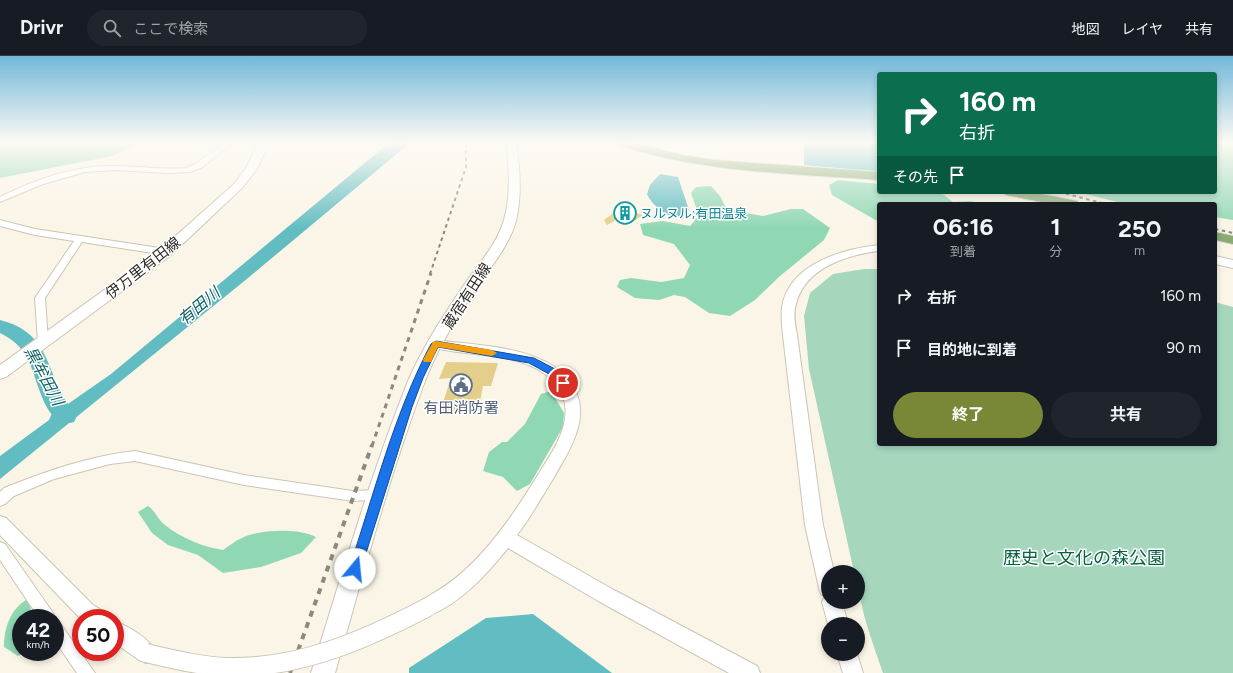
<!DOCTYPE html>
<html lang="ja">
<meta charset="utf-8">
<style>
body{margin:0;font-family:Figtree,"Noto Sans JP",sans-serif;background:#20242c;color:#f1f3f6;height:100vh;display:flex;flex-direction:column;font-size:15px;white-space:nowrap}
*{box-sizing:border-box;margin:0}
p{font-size:13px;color:#9ea1a6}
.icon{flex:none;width:22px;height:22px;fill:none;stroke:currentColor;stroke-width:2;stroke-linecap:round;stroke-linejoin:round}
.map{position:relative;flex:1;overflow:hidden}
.panel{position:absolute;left:877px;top:146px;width:340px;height:244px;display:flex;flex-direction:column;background:#171b24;border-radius:4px;box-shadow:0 2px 6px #0003}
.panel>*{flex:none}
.hud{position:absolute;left:877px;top:16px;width:340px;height:122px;border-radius:4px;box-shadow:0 2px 6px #0003;background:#0b6e4f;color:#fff;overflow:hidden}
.fabs{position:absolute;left:821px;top:509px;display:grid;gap:8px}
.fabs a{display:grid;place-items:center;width:44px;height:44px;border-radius:50%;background:#171b24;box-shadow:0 2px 6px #0003;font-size:20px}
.speed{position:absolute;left:12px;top:553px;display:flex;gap:8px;font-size:20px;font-weight:700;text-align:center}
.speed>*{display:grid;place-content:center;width:52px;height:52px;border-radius:50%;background:#171b24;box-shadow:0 2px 6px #0003;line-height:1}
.speed small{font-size:10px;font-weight:400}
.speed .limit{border:6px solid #d22;background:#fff;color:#111}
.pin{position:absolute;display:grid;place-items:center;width:34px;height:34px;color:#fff;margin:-17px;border:2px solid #fff;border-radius:50%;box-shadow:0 1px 4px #0007}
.me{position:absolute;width:44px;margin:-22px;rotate:17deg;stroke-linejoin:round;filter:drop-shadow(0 0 3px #0008)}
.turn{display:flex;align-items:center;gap:14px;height:84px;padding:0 16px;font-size:18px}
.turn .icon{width:52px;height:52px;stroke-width:2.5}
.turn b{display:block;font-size:28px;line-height:34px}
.then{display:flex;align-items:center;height:38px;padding:0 16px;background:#0003;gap:8px;font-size:15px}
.eta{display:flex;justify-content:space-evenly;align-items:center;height:68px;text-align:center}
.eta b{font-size:24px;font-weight:700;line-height:28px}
.primary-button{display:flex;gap:8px;margin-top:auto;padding:8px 16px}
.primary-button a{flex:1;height:46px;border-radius:24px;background:#798836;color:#fff;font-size:16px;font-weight:700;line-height:46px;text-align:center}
.primary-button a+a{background:#20242c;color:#f1f3f6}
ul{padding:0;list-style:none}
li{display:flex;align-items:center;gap:12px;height:52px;padding:0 16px}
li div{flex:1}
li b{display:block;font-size:15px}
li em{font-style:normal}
header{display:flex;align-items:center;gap:24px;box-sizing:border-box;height:56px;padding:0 20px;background:#171b24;border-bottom:1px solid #363941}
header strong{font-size:19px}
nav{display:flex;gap:22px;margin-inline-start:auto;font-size:14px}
.search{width:280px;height:36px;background:#20242c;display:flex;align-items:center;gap:10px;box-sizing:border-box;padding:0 14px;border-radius:22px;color:#9ea1a6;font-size:15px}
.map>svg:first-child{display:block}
.green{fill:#a6d7bd}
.forest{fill:#90d7b4}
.water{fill:#62bdc2}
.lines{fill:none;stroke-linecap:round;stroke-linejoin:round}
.river{fill:#62bdc2;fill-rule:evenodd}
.building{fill:#e3ce8c}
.minor-casing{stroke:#cac5b6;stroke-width:2}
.tertiary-casing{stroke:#cac5b6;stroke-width:2}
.secondary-casing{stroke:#cac5b6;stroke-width:2}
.trunk-casing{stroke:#d9d9d8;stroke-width:2}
.minor{fill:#fff;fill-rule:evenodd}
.tertiary{fill:#fff;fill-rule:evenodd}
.secondary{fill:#fff;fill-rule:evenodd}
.trunk{fill:#8aab74;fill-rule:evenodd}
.rail-far2{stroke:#8c897f;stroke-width:2;stroke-dasharray:3.5 3.5;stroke-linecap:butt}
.rail-far1{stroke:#8c897f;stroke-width:3;stroke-dasharray:5 5;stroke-linecap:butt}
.rail{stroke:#8c897f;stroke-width:4;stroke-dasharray:6 6;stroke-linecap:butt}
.tertiary-bridge-casing{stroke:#cac5b6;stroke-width:20;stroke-linecap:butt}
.tertiary-bridge{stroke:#fff;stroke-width:18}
.route{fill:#1a73e8;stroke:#114b97}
.slow{fill:#f59e0b}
.labels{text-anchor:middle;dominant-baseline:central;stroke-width:3;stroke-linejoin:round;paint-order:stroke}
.far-culture-label{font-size:13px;fill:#0d838f;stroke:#fff;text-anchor:start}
.street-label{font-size:15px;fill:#2c2a25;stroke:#fff}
.service-label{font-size:15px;fill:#4e5e75;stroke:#fff}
.water-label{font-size:16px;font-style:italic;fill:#146165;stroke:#fff}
.near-park-label{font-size:18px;fill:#076242;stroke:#fff}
</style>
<header>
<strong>Drivr</strong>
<div class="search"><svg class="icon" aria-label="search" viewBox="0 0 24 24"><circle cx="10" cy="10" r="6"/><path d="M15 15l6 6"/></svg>ここで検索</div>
<nav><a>地図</a><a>レイヤ</a><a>共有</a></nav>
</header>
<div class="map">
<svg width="1233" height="617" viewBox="0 0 1233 617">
<rect width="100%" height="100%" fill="#faf5e6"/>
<!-- green -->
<path class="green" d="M864 213H879V388H1215V246L1233 251V617H883C872 584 858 551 858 516H854L809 313 804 260 810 237 833 218Z"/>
<!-- forest -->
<g class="forest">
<polygon points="0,86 141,86 112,100 0,122"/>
<polygon points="1215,86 1233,86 1233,164 1215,161 1215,148 1126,148 1077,136 1215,136"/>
<polygon points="838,124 879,128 879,136 940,136 953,146 970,145 985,148 879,148 879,166 832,139 829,129"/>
<polygon points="711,130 720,140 727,154 763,160 791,153 803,153 830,172 824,184 780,220 755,244 730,260 709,257 685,241 674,239 659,244 635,242 617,231 620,224 631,222 661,226 684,222 690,209 674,188 643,179 640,168 663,165 690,170 697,162 696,151 691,137 696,131"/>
<polygon points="551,335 564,357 563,371 530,428 517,435 503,421 483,415 489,396 502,386 507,386 525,368 541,338"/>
<path d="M148 450C155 454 158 464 165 469 181 482 203 491 223 494 229 490 235 485 242 482 258 473 300 472 316 481L301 497 261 511 223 517 198 499 168 489 152 477 138 456Z"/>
<path d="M26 544 29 547 33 562H21V596H27L18 600 4 591C4 572 10 554 26 544Z"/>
</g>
<!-- water -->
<g class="water">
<polygon points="390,86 411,86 248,222 0,423 0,400 49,364 53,355 65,350 111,318"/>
<polygon points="804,86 863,86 879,89 879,116 804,109"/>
<path d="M660 118 678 121 689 154C677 171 653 152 647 138L650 129Z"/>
<polygon points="533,558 612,617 409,617 409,612 486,562"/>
</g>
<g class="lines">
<!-- river -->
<path class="river" d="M0 264C43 275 45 302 61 337 65 345 72 352 77 360L74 366C44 375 38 320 27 302 20 289 13 284 0 277Z"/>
</g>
<!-- building -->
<g class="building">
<polygon points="624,149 634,153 631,155 643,159 631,167 619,162 607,169 604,164"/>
<polygon points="446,306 498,307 491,330 483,330 478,356 440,356 451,322 439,323"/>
</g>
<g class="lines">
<!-- minor casing -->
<g class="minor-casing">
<g id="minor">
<path d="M226 86H234L201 112 190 116 169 117 114 114 85 116 43 128 0 146V141C36 123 75 109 115 110 139 110 162 114 186 112L195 108Z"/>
<polygon points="0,164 35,173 166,193 171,196 166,199 82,186 45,242 48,286 43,289 38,286 35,242 74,185 35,179 0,170"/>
<path d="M135 395 244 419 353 435 378 434 383 435 385 439 383 443 353 445 244 429 135 405 110 408 54 423 14 440 5 448 0 450V436L4 432C47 415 89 400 135 395Z"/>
<polygon points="0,486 5,488 53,557 56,562 55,564 55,562 39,562 0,504"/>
<polygon points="55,565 60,567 95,617 77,617 55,585"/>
</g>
</g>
<!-- tertiary casing -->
<g class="tertiary-casing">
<g id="tertiary">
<path d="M879 189V195C846 199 805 212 796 248 793 258 795 269 797 279L823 469 834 516H828V546H842L848 568H828L822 546 825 540 821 538 819 532 805 469 783 279C782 270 781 260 782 251 789 208 842 193 879 189Z"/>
<polygon points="1215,200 1233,204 1233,212 1215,208"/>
<path d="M436 284C472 289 513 289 546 306 557 311 566 319 573 330 592 362 569 395 553 423 541 442 531 461 517 479L614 534 757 610 760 617H729L600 546 508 492C486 519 461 547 428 560L421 557 418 551 421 545C437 535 453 526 466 513 496 485 519 450 541 414 551 398 562 382 565 363 567 348 563 334 552 324 521 294 470 302 431 291L429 288 431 285Z"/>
<polygon points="0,460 6,462 93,549 103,555 106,562 79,561 0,479"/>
<path d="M115 565C129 571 151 583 156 597L153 604 146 607 139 604 115 587Z"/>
<polygon points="837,598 857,598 863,617 843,617"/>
</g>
</g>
<!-- secondary casing -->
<g class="secondary-casing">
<g id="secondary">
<polygon points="259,86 269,86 257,113 242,132 171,199 6,321 0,323 0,309 161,193 234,128 246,112"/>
<path d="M506 86H516C520 112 522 140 516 165 509 190 492 209 478 230 458 259 438 291 425 325 389 420 363 519 335 617H311C342 519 370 420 408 325 423 290 445 257 466 226 480 206 497 188 504 164 511 140 509 112 506 86Z"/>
</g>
</g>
<!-- trunk casing -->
<g class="trunk-casing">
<g id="trunk">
<path d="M612 86H631L682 99 714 104 879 116V124C786 117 704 117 614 88Z"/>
<polygon points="1004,136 1031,136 1077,145 1079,148 1052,148 1006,139"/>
<polygon points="1215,176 1233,180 1233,188 1215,184"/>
</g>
</g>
<!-- minor -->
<use href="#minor" class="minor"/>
<!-- tertiary -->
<use href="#tertiary" class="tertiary"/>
<!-- secondary -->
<use href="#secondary" class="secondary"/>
<!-- trunk -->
<use href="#trunk" class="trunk"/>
<!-- rail-far2 -->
<g class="rail-far2">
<polyline points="1059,136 1106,148"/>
<polyline points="1215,173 1233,177"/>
<polyline points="430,218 466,111 466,86"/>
</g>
<!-- rail-far1 -->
<polyline class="rail-far1" points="372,390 431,217"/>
<!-- rail -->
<polyline class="rail" points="290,617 372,389"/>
<!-- tertiary-bridge casing -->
<g class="tertiary-bridge-casing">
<path id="tertiary-bridge" d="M146 597C172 603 199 610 227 611 299 613 365 584 428 551"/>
</g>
<!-- tertiary-bridge -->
<use href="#tertiary-bridge" class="tertiary-bridge"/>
</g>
<!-- sky -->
<linearGradient id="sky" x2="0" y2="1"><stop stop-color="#72b8d9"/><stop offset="0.5" stop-color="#fdfaf4"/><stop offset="1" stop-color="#fdfaf4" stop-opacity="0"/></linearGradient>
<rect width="1233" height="173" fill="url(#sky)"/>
<!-- route -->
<path class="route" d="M436 285 534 302 555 313 568 327 563 331 560 330 549 318 529 307 438 291 423 322 412 351 361 513 359 517 355 518 351 517 349 513C374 438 394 358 431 288Z"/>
<!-- slow -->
<polygon class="slow" points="436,285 492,294 497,297 492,300 438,291 431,306 424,306 423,304 433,286"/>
<!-- icons -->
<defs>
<g id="building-ring" transform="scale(1.15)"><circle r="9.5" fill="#fff" stroke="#0f9aa8" stroke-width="1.5"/><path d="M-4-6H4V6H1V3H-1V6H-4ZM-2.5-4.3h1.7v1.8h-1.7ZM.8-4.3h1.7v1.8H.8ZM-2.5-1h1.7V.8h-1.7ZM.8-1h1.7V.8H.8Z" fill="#0f9aa8"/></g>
<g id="civic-ring" transform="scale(1.15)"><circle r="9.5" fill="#fff" stroke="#5c6f8a" stroke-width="1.5"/><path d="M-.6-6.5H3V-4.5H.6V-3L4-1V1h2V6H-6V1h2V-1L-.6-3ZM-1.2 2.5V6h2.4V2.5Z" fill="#5c6f8a"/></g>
</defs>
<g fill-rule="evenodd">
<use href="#building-ring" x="625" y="157"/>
<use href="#civic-ring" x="461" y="329"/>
</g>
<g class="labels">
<!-- far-culture labels -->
<g class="far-culture-label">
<text x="640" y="157">ヌルヌル;有田温泉</text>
</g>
<!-- street labels -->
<g class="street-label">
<text transform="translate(143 212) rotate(-38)">伊万里有田線</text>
<text transform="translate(467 240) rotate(-57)">蔵宿有田線</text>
</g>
<!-- service labels -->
<g class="service-label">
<text x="461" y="352">有田消防署</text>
</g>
<!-- water labels -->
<g class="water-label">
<text transform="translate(199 250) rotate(-40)">有田川</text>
<text transform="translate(44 320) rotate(62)">黒牟田川</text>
</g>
<!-- near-park labels -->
<g class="near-park-label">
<text x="1084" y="502">歴史と文化の森公園</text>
</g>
</g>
</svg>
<div class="fabs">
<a>+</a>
<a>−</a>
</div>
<div class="speed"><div>42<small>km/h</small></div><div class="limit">50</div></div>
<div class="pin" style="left:563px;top:327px;background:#d93025"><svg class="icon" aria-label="arrive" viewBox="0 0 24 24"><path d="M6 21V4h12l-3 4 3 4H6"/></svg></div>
<svg class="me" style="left:355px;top:513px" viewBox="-20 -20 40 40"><circle r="19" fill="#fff"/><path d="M0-13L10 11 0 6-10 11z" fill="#1a73e8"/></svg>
<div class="hud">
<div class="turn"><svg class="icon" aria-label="right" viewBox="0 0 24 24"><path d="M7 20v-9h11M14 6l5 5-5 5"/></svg><div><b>160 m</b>右折</div></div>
<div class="then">その先<svg class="icon" aria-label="arrive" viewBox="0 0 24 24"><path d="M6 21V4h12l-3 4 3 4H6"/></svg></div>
</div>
<section class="panel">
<div class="eta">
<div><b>06:16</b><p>到着</p></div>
<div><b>1</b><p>分</p></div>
<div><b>250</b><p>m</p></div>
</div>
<ul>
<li><svg class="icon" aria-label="right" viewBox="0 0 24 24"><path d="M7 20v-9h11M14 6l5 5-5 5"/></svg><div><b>右折</b></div><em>160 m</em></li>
<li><svg class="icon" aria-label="arrive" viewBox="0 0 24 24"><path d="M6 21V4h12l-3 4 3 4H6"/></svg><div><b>目的地に到着</b></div><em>90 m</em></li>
</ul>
<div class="primary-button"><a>終了</a><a>共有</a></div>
</section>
</div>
